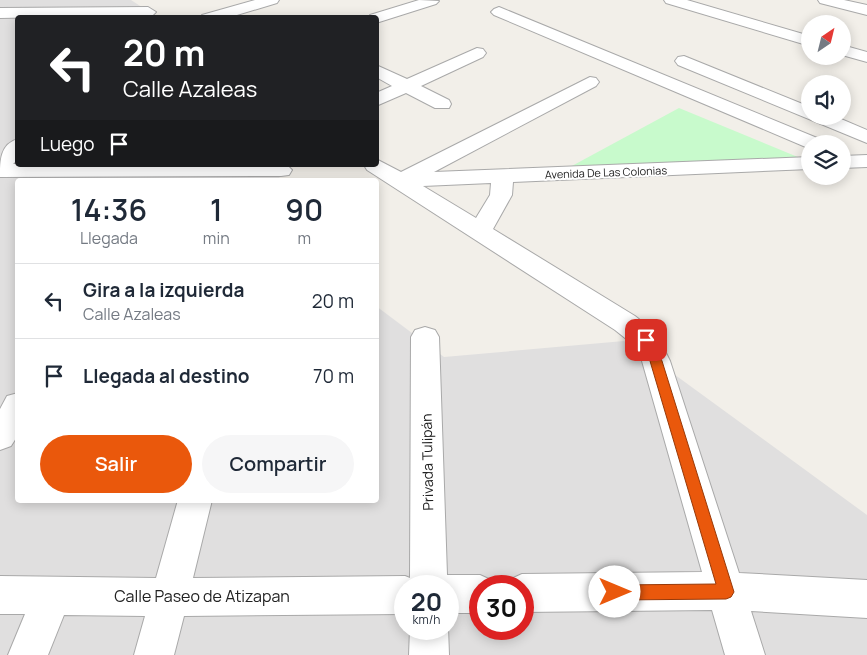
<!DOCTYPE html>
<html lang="es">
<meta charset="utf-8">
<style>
body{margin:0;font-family:Manrope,sans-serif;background:#f6f6f7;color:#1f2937;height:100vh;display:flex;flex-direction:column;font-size:19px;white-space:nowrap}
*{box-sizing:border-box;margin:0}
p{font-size:16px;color:#747a83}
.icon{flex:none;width:28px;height:28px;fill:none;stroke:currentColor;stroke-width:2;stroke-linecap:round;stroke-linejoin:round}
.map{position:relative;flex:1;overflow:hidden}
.panel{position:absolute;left:15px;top:178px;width:364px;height:325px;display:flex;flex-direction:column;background:#fff;border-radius:5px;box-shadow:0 2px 12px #0003}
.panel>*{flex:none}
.guide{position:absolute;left:15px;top:15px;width:364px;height:152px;border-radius:5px;box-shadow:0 2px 12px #0003;background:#202124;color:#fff;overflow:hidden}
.needle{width:32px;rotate:35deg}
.buttons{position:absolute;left:801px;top:15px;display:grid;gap:10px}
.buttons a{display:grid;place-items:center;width:50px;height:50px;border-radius:50%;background:#fff;box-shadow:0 2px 12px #0003;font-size:25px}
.speed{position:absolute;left:394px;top:575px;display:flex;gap:10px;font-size:25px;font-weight:700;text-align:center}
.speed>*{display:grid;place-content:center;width:65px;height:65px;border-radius:50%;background:#fff;box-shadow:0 2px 12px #0003;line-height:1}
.speed small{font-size:12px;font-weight:400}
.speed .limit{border:8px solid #d22;background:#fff;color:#111}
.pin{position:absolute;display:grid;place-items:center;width:42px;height:42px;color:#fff;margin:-21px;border-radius:10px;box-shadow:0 2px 8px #0006}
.me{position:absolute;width:55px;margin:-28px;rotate:90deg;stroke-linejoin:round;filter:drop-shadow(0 0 4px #0008)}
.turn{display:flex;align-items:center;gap:18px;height:105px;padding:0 25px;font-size:22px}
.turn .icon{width:65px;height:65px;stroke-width:2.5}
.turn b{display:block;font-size:35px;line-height:42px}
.then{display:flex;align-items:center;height:48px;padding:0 25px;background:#0003;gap:10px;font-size:19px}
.eta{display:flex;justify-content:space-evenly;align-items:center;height:85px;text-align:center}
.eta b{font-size:30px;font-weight:600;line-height:35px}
.primary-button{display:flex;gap:10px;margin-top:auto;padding:10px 25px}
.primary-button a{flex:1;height:58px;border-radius:30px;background:#ea580c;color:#fff;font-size:20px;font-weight:600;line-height:58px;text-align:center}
.primary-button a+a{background:#f6f6f7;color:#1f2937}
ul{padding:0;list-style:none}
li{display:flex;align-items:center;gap:15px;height:75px;padding:0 25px;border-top:1px solid #e0e1e3}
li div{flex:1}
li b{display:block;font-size:19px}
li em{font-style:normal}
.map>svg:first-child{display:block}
.residential{fill:#e0dfdf;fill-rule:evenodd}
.park{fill:#c8facc}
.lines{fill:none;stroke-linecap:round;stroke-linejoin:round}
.minor-casing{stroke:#a9a9a9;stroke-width:2}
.minor{fill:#fff;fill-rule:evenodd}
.route{fill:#ea580c;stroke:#983908}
.labels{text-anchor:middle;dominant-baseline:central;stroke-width:4;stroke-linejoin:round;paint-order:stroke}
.far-street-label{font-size:11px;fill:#222;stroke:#fff}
.street-label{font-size:14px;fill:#222;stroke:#fff}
.near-street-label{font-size:16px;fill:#222;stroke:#fff}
</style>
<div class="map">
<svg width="867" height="655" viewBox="0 0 867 655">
<rect width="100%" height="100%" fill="#f2efe9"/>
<!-- residential -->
<path class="residential" d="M0 0H131L157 17 18 18V165L281 170 279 180H18V500H376V306L444 357 624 341 656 361 867 515V655H0ZM405 586H448V629H405ZM480 586H522V629H480Z"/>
<!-- park -->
<polygon class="park" points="679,108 805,160 570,167"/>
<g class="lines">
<!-- minor casing -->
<g class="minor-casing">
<g id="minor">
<polygon points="255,0 279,0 277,3 227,18 201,18 202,15"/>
<polygon points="419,0 439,1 436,4 376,23 376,18 369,18 370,15"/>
<polygon points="664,0 687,0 810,36 810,46 666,3"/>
<polygon points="818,0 844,0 867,5 867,15 820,3"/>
<polygon points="148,7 156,12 153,15 0,18 0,8"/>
<polygon points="499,7 822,140 825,144 810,144 810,149 808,148 494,15 491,12 494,9"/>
<polygon points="842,45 867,52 867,62 842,55"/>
<polygon points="477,48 483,49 486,53 483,57 421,86 449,100 451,104 449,108 435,108 406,93 376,106 376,93 392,86 376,77 376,65 407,79"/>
<polygon points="684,56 810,107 810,116 834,116 867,130 867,143 678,65 675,61 678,57"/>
<path d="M590 77 596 78 599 82 596 86 434 172 810 157V169L513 182 512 195 493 229 635 316 656 333 670 361 739 573 867 580V618L751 611 765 655H725L712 610 522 612V586H506L509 580 522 574 702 572 642 361 635 346 615 330 367 170 364 165H376V159L401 172ZM491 183 490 195 476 218 423 186Z"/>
<path d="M18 139V159L13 164 287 165 292 170 289 175 281 176 0 177C0 161 0 144 18 139Z"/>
<polygon points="867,155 867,167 842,168 842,156"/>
<polygon points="425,327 435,330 439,337 447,575 480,575 493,581 496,586 480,586 480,613 448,613 448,586 405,586 405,614 184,616 174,655 134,655 145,616 64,615 48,655 8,655 25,614 0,614 0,576 156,578 178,500 212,500 193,578 405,576 410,578 411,337 415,330"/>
<polygon points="18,393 18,435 11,446 0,450 0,409 7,396"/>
<polygon points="448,627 449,655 409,655 410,629 448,629"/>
</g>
</g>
<!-- minor -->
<use href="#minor" class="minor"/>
</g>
<!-- route -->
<polygon class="route" points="646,336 650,337 662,361 734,592 731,597 726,599 615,600 609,598 607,592 609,587 615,585 716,584 650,361 640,340"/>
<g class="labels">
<!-- far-street labels -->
<g class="far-street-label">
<text transform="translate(606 172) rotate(-2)">Avenida De Las Colonias</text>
</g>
<!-- street labels -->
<g class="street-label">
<text transform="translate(427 462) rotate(-91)">Privada Tulipán</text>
</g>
<!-- near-street labels -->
<g class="near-street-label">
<text x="202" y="596">Calle Paseo de Atizapan</text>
</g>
</g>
</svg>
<div class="buttons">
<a><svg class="needle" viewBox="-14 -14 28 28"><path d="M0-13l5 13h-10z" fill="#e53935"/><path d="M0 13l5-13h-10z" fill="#747a83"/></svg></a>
<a><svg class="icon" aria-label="sound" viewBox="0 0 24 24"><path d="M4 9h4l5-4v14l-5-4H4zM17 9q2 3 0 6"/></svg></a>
<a><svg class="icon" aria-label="layers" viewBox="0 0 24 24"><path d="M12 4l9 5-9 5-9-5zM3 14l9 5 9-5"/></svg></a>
</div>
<div class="speed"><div>20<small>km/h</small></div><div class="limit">30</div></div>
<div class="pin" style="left:646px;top:340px;background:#d93025"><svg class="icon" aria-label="arrive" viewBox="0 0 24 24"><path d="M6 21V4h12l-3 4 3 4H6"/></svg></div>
<svg class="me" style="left:615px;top:592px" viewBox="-20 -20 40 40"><circle r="19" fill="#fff"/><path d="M0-13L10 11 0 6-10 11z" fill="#ea580c"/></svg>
<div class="guide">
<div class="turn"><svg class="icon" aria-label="left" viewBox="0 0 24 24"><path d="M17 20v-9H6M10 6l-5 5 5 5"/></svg><div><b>20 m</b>Calle Azaleas</div></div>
<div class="then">Luego<svg class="icon" aria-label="arrive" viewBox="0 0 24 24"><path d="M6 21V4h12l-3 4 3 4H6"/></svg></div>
</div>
<section class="panel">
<div class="eta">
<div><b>14:36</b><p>Llegada</p></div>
<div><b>1</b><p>min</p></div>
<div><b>90</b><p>m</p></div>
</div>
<ul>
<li><svg class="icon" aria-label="left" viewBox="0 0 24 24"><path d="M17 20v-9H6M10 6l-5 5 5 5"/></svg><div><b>Gira a la izquierda</b><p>Calle Azaleas</p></div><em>20 m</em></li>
<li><svg class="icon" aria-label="arrive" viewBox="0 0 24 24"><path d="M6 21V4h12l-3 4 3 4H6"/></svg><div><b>Llegada al destino</b></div><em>70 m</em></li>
</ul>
<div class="primary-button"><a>Salir</a><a>Compartir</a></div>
</section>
</div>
